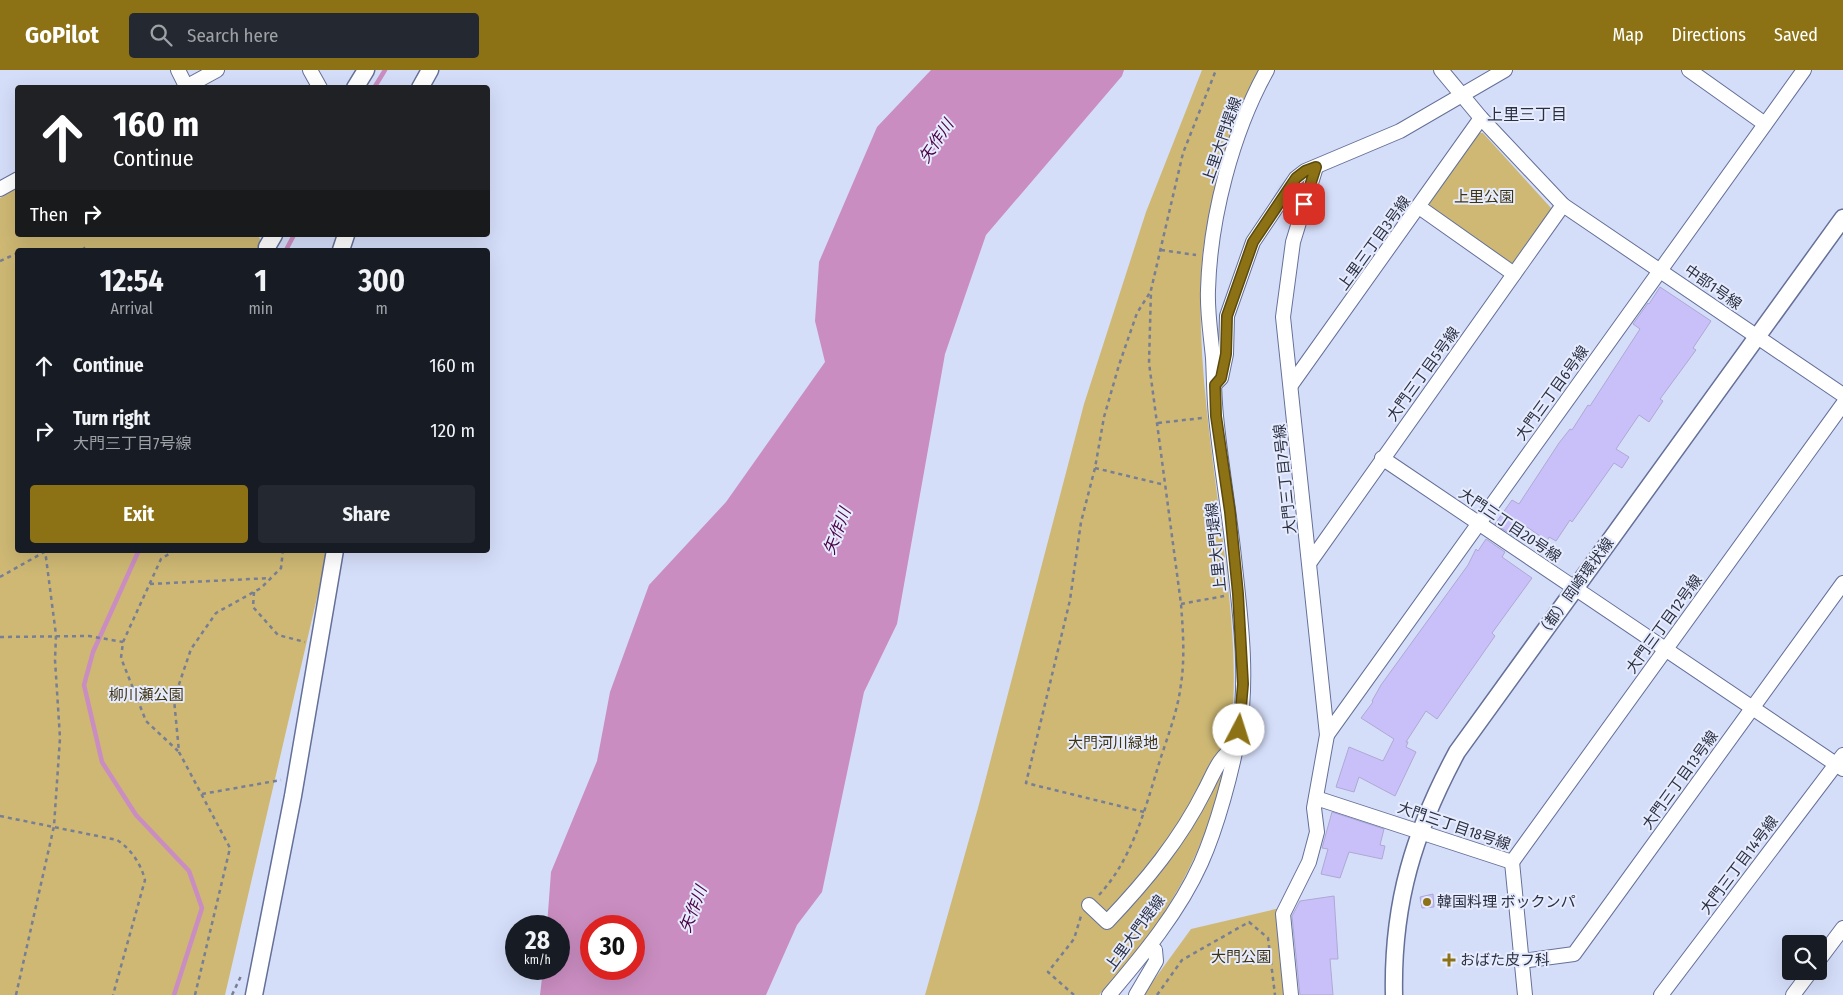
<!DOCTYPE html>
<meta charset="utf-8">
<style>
body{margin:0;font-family:"Fira Sans Condensed","Noto Sans JP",sans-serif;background:#242831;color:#f1f3f6;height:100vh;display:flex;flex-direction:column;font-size:19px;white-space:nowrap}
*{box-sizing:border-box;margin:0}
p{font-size:16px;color:#9ea1a6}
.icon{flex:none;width:28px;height:28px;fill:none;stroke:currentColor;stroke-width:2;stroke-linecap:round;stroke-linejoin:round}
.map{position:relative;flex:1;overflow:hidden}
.details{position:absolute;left:15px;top:178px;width:475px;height:305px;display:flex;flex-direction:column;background:#171b24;border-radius:5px;box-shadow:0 5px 20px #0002}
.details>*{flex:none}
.guide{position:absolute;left:15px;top:15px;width:475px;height:152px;border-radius:5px;box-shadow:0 5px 20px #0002;background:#202124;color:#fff;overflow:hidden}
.controls{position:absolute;left:1782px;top:865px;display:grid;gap:10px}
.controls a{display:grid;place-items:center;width:45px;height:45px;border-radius:5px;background:#171b24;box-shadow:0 5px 20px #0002;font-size:25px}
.speed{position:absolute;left:505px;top:845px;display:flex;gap:10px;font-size:25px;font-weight:700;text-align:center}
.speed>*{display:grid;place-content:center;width:65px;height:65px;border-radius:50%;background:#171b24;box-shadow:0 5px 20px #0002;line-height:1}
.speed small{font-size:12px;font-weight:400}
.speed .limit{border:8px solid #d22;background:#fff;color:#111}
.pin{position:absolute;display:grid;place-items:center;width:42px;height:42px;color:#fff;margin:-21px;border-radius:10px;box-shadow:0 2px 8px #0006}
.me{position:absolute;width:55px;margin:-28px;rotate:5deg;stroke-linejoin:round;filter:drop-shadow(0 0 4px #0008)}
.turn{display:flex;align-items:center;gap:18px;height:105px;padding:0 15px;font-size:22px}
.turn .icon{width:65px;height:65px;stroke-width:2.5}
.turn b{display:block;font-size:35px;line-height:42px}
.then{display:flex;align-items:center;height:48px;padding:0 15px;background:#0003;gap:10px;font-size:19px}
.eta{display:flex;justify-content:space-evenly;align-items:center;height:85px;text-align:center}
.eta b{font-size:30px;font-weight:700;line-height:35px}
.button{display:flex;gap:10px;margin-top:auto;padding:10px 15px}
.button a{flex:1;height:58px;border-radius:5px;background:#8c7215;color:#fff;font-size:20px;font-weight:700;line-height:58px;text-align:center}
.button a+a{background:#242831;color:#f1f3f6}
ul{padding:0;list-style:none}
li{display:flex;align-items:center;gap:15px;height:65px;padding:0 15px}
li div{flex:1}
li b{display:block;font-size:19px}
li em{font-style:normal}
header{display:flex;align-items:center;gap:30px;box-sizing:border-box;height:70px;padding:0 25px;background:#8c7215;color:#fff}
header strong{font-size:24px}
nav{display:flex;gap:28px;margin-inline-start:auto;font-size:18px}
.search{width:350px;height:45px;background:#242831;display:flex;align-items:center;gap:12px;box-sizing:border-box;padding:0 18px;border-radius:5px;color:#9ea1a6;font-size:19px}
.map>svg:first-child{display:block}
.green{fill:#ceb874}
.water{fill:#ca8dc1;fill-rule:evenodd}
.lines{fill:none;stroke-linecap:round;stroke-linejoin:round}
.stream{stroke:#ca8dc1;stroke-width:4.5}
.building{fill:#c9c0fa;stroke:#aea8d5}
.minor-casing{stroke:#647098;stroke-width:16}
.tertiary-casing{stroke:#647098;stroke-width:19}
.path{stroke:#787e94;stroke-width:2.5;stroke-dasharray:4 4;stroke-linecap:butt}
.minor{stroke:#fff;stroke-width:14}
.tertiary{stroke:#fff;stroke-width:16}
.route-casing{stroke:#5b4a0e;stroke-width:12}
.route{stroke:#8c7215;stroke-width:9}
.poi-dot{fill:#8c7215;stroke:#e6ecfe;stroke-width:2}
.labels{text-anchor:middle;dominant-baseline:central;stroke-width:4;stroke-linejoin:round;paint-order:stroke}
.street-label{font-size:15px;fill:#2b3041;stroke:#e6ecfe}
.park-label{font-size:15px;fill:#3f3412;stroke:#e6ecfe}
.poi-label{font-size:15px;fill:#2b3041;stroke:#e6ecfe;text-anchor:start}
.neighbourhood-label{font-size:16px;fill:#2b3041;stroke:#e6ecfe}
.water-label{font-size:16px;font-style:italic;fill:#4a0045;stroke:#e6ecfe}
</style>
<header>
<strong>GoPilot</strong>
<div class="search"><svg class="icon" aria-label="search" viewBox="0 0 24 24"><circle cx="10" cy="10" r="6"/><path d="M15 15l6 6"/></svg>Search here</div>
<nav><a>Map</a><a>Directions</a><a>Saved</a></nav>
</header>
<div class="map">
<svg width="1843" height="925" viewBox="0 0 1843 925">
<rect width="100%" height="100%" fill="#d5def9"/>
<!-- green -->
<g class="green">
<path d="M1202 0H1260C1245 26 1236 54 1227 82 1216 117 1205 154 1202 191 1195 287 1214 392 1225 488 1233 560 1240 625 1225 697 1212 757 1185 815 1149 865 1134 886 1116 905 1099 925H925L978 738 1084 334 1146 142Z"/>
<polygon points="1478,63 1483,63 1551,138 1551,142 1514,194 1508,195 1431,139 1429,133"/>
<polygon points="17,118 18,165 258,165 265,180 18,180 18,480 328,480 225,925 0,925 0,128"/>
<polygon points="1280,838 1277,849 1284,925 1143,925 1191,859"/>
</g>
<!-- water -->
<path class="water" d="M931 0H1124L1122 6 986 165 945 284 897 554 864 622 822 822 797 855 766 925H540L543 899H559V856H547L551 802 597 691 610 622 649 515 726 432 825 292 815 251 819 192 877 57ZM591 856H634V899H591Z"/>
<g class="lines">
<!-- stream -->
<g class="stream">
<polyline points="374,18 385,0"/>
<polyline points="286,180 294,165"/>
<polyline points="139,480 93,582 84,615 102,692 136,745 189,801 202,838 174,925"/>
</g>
</g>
<!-- building -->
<g class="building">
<polygon points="1660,217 1711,251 1693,278 1696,280 1660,329 1663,331 1649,352 1639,345 1616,379 1629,387 1622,398 1614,393 1572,452 1570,450 1556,471 1549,467 1547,471 1520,452 1512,465 1495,454 1512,430 1519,434 1559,373 1570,359 1572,360 1588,335 1590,336 1640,259 1633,254 1648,233 1649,234"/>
<polygon points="1486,469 1505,482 1502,487 1532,508 1492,563 1495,566 1437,649 1426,641 1406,672 1408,672 1406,677 1416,682 1395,726 1359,707 1354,722 1336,717 1349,677 1383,691 1394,669 1361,648 1373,632 1372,631 1381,615 1468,495 1476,479 1478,481"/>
<polygon points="1332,742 1384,759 1380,775 1385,776 1382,789 1349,782 1340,808 1321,804 1328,779 1322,778"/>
<polygon points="1433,824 1434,837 1422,838 1420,827"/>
<polygon points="1334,826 1338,889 1330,889 1333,925 1300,925 1292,846 1300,831"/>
</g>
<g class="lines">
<!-- minor casing -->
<g class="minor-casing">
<g id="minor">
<polyline points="178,0 187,18"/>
<polyline points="310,0 320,18"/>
<polyline points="1441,0 1481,48 1563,135 1843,325"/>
<polyline points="1689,0 1765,54"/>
<polyline points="184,18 217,0"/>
<polyline points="0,119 18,109"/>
<polyline points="1419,137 1514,204"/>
<polyline points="1215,314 1221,308 1226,284 1227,246 1253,172 1296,108 1305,101 1400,61 1505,0"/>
<polyline points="1291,315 1481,48"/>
<polyline points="1382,388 1843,699"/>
<polyline points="1310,492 1563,135"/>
<polyline points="1327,665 1804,0"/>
<polyline points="1316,728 1512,792"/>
<polyline points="1512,792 1843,334"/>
<polyline points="1512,792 1525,925"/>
<path d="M1089 835 1107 852C1146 811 1180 770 1205 720 1214 703 1219 686 1236 677"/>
<polyline points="1819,890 1843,858"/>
<polyline points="1522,891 1574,884 1843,513"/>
<path d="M1109 925C1143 885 1179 842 1201 793 1217 757 1232 702 1239 662 1248 608 1241 551 1235 497 1230 446 1221 397 1216 346 1214 327 1214 307 1213 288 1211 266 1207 242 1208 220 1210 148 1232 63 1267 0"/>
<polyline points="1136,925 1156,891 1155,880 1150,876"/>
<polyline points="1291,925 1283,844 1309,792 1317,762 1314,738 1327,665 1283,247 1293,172 1316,97"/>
<polyline points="1661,925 1843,685"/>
<polyline points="1793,925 1811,901"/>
</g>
</g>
<!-- tertiary casing -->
<g class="tertiary-casing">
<g id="tertiary">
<polyline points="355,18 366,0"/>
<polyline points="420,18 430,0"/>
<polyline points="267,177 274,165"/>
<polyline points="341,180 346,165"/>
<polyline points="254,925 293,726 335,480"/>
<path d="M1394 925C1392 833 1414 762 1457 682L1843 148"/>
</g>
</g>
<!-- path -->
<g class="path">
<polyline points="82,180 86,177 87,180"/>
<polyline points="1161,180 1196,185"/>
<polyline points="0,191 18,183"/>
<polyline points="1158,353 1202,348"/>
<polyline points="1095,398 1165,415"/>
<polyline points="175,480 161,489 123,572 121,588 146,651 178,681"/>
<polyline points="0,507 46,481"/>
<polyline points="150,514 271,508"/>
<polyline points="254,522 253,537 278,565 305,572"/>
<polyline points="1181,534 1224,526"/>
<polyline points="0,567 89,566 123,572"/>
<polyline points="202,724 281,710"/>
<polyline points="1144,742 1026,713 1070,530 1081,452 1095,398 1104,347 1119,295 1137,243 1151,221"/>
<path d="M0 746 117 770C131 779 141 794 145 810L113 925"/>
<path d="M1099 825C1134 787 1146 735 1161 687 1169 663 1178 639 1181 614 1185 588 1183 560 1181 534L1149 293 1151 220 1183 83 1216 0"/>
<polyline points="16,925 54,756 60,668 55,590 56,565 45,480"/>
<polyline points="195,925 230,778 179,682 174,629 191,579 216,543 261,518 281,498 283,480"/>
<polyline points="232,925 241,906"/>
<polyline points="1074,925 1048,902 1074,869 1081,846"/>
<polyline points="1157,925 1182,890 1249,852 1268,868 1275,925"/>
</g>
<!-- minor -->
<use href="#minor" class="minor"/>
<!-- tertiary -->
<use href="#tertiary" class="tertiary"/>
</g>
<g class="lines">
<!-- route casing -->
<g class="route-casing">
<polyline id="route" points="1239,660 1243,614 1238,524 1230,442 1216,346 1215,315 1221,308 1226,284 1227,246 1253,172 1296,108 1305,101 1316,97 1304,134"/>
</g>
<!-- route -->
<use href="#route" class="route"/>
</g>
<!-- markers -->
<g class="poi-dot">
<circle cx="1427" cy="832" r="5"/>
<path d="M1446.5 882.5h5v5h5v5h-5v5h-5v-5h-5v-5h5z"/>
</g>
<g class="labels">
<!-- street labels -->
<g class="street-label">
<text transform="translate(1222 70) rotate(-71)">上里大門堤線</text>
<text transform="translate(1374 173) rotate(-54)">上里三丁目3号線</text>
<text transform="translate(1713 217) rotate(35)">中部1号線</text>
<text transform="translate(1423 304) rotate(-54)">大門三丁目5号線</text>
<text transform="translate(1552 323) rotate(-54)">大門三丁目6号線</text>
<text transform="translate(1285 409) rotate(-96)">大門三丁目7号線</text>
<text transform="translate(1510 455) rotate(34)">大門三丁目20号線</text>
<text transform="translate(1216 477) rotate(-96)">上里大門堤線</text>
<text transform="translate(1575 518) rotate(-54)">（都）岡崎環状線</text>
<text transform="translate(1664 554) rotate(-54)">大門三丁目12号線</text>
<text transform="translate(1680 710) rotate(-54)">大門三丁目13号線</text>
<text transform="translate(1454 756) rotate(19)">大門三丁目18号線</text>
<text transform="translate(1739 795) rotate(-53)">大門三丁目14号線</text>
<text transform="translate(1135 863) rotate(-54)">上里大門堤線</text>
</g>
<!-- park labels -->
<g class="park-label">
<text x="1484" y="127">上里公園</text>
<text x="146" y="625">柳川瀬公園</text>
<text x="1113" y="673">大門河川緑地</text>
<text x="1241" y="887">大門公園</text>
</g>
<!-- poi labels -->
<g class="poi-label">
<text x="1437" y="832">韓国料理 ボックンパ</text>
<text x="1460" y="890">おばた皮フ科</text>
</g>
<!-- neighbourhood labels -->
<g class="neighbourhood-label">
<text x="1527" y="44">上里三丁目</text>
</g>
<!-- water labels -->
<g class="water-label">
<text transform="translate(936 71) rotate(-56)">矢作川</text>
<text transform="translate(837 461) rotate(-69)">矢作川</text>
<text transform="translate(693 839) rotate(-69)">矢作川</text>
</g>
</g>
</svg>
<div class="controls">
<a><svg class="icon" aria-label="search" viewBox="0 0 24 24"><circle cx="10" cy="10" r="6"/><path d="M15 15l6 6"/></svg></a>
</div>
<div class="speed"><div>28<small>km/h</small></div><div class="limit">30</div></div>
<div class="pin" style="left:1304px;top:134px;background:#d93025"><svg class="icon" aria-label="arrive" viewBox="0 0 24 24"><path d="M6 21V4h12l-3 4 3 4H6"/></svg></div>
<svg class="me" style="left:1239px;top:660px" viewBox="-20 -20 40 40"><circle r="19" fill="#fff"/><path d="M0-13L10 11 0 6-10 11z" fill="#8c7215"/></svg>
<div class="guide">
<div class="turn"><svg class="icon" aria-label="ahead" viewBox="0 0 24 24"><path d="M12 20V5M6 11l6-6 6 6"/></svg><div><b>160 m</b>Continue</div></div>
<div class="then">Then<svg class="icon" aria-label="right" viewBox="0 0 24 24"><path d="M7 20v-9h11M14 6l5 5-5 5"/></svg></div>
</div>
<section class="details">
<div class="eta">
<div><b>12:54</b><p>Arrival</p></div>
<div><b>1</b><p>min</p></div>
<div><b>300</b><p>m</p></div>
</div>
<ul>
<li><svg class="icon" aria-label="ahead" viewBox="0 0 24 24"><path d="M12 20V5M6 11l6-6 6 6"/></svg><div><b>Continue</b></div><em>160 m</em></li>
<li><svg class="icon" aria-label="right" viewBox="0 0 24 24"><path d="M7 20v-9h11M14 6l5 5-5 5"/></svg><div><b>Turn right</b><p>大門三丁目7号線</p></div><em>120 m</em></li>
</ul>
<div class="button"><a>Exit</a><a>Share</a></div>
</section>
</div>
